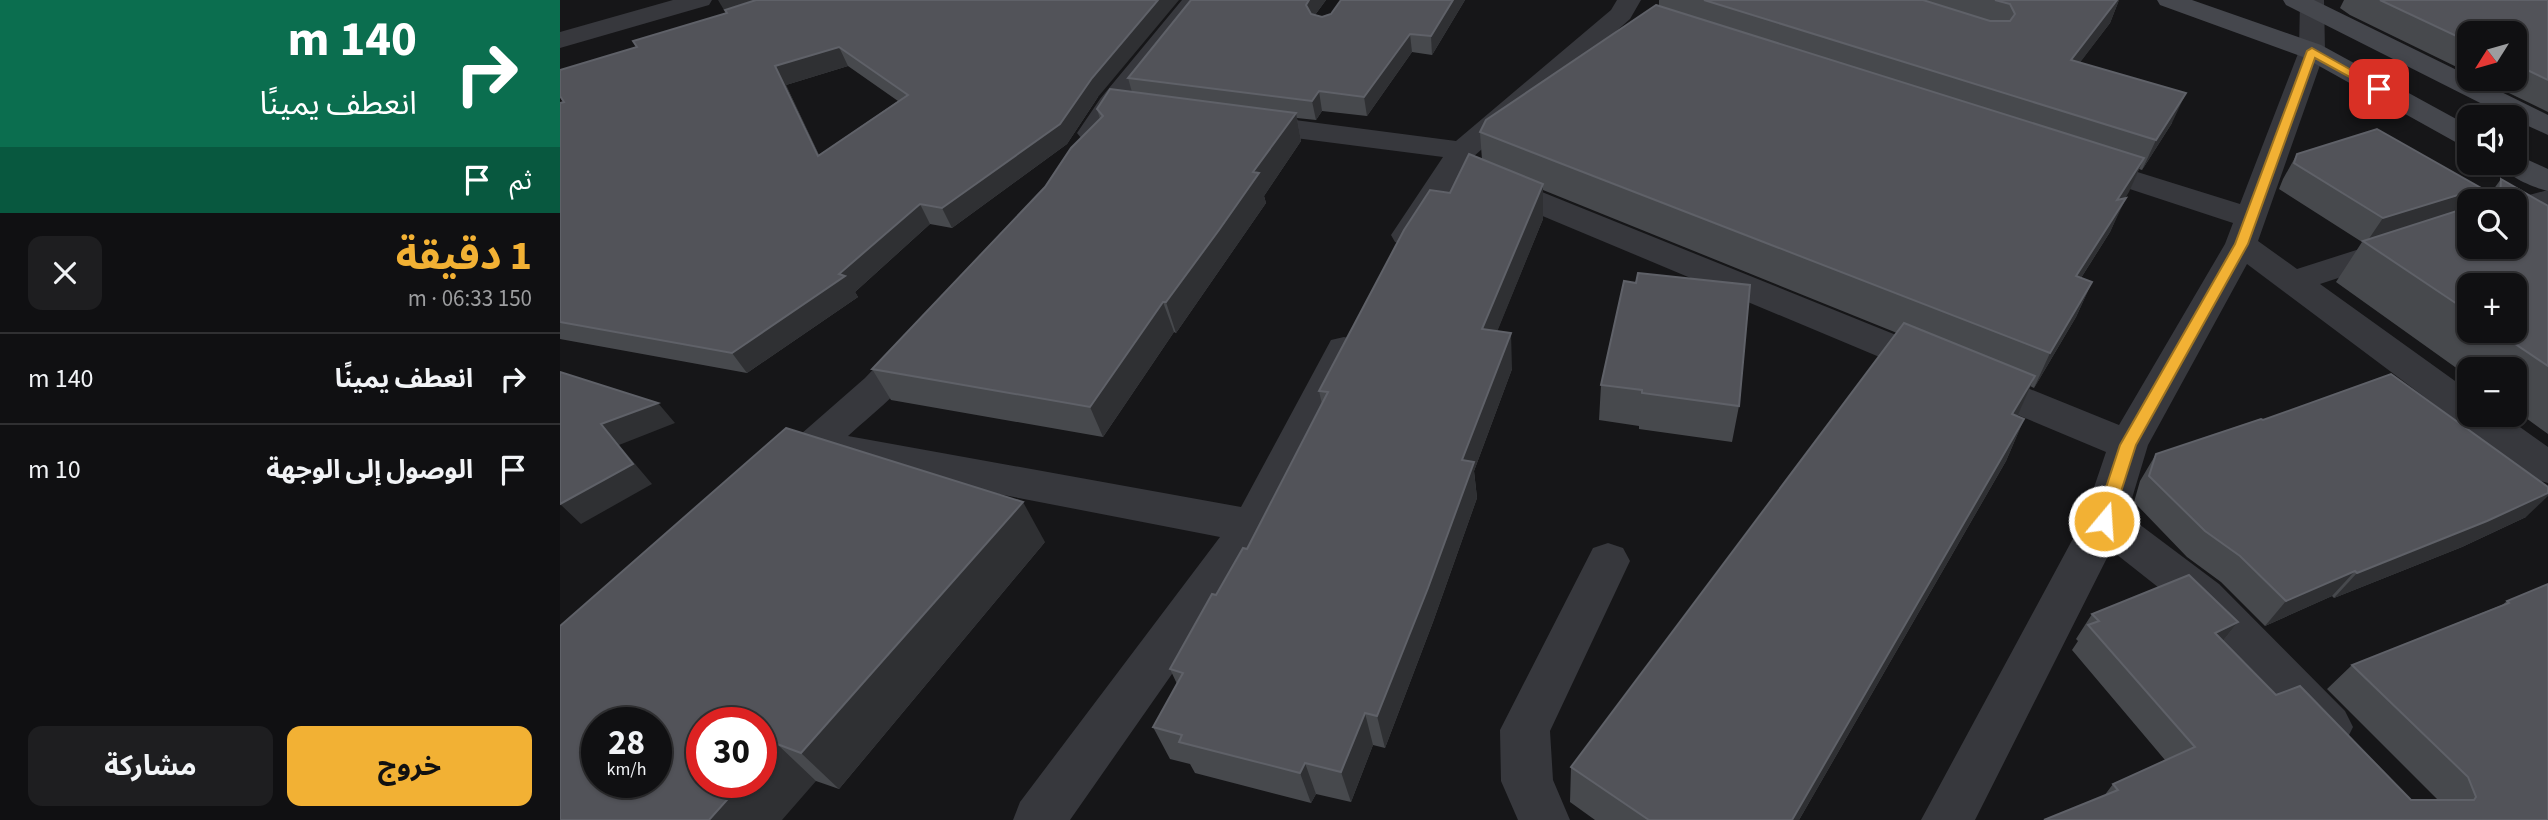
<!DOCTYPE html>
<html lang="ar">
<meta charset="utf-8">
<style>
body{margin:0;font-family:"Source Sans 3","Noto Sans Arabic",sans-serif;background:#1e1e20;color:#f1f3f6;direction:rtl;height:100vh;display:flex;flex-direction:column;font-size:26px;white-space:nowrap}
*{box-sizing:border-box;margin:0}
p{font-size:23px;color:#9c9d9f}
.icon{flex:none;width:38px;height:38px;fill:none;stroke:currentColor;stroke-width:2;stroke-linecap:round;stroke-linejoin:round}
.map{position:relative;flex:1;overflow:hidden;direction:ltr}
.drawer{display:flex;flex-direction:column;background:#101012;width:560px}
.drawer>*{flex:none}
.top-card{background:#0b6e4f;color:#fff;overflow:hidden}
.needle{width:46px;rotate:233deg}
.buttons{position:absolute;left:1897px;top:21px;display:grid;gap:14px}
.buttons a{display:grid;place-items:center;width:70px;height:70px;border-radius:14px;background:#101012;box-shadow:0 2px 5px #0004,0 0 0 2px #303032;font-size:35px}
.speed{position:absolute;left:21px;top:707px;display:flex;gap:14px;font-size:35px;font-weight:700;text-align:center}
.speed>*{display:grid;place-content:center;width:91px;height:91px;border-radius:50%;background:#101012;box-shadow:0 2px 5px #0004,0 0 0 2px #303032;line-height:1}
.speed small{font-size:18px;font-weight:400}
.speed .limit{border:10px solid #d22;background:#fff;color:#111}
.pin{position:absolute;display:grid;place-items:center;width:60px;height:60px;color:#fff;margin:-30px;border-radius:14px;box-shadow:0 4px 10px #0006}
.me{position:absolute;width:77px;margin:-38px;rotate:18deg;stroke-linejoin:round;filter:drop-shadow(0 0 5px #0008)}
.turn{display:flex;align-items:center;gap:24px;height:147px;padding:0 28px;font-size:32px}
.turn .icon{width:91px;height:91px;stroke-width:2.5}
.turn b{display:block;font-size:49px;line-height:60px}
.then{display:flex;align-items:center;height:66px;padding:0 28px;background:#0003;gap:14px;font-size:26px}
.round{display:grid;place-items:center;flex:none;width:74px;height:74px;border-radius:14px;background:#1e1e20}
.head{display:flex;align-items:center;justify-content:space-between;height:119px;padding:0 28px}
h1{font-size:42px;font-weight:700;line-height:52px;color:#f2b134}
.primary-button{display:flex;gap:14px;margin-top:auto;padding:14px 28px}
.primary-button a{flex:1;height:80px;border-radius:14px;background:#f2b134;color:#111;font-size:28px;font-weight:700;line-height:80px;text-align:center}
.primary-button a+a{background:#1e1e20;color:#f1f3f6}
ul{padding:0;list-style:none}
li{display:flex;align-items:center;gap:21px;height:91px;padding:0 28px;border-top:2px solid #303032}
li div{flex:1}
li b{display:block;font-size:26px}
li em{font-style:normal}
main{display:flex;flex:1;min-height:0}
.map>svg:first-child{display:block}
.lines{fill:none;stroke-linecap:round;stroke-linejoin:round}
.street{fill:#37383d;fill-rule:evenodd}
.secondary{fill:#45474d;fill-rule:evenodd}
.wall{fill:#47494d;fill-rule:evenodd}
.shaded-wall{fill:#2f3033}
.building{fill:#525359;stroke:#5f6168;stroke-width:2;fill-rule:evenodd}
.route{fill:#f2b134;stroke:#9d7322;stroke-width:2}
</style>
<main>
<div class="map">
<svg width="1988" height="820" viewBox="0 0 1988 820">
<rect width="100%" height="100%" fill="#161618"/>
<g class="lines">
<!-- street -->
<g class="street">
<polygon points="113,0 152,0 149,5 0,48 0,32"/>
<polygon points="622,0 647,0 562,109 542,139 532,142 522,139 517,133 540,99"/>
<polygon points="1057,0 1081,0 1070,19 913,157 859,242 847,245 835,242 831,235 883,157 688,132 678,129 674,123 678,117 688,114 896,141 1051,10"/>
<polygon points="1740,0 1764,0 1765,51 1698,241 1737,269 1909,214 1909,235 1760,284 1909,391 1909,415 1943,415 1988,447 1988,483 1974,479 1687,264 1588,445 1567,515 1659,584 1785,711 1793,727 1785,743 1768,750 1751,743 1627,610 1551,550 1415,820 1361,820 1523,520 1546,452 923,191 919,184 923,177 934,175 945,177 1559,425 1665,244 1673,223 1515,171 1511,165 1515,159 1526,156 1680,204 1739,51"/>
<polygon points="1988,190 1988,209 1955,218 1955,201 1947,201"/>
<path d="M357 334 370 337 375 346C354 381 318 409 288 436L681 507 771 340 784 337 797 340 802 349 707 538 510 820H453L460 802 660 537 263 460C244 478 236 492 209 484L203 473 209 462 305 378 344 337Z"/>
<polygon points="1048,543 1063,548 1070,561 990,731 993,780 1010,820 958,820 941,781 940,730 1033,548"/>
</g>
<!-- secondary -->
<g class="secondary">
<polygon points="1597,0 1632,0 1761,45 1909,126 1909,147 1899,144 1743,57 1600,5"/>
<polygon points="1723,0 1754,0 1909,76 1909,79 1915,79 1988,115 1988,135 1955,120 1955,117 1948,117 1726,5"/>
<path d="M1955 154 1988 169V191C1972 187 1948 177 1939 163H1955Z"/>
</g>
</g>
<!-- wall -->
<g class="wall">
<polygon points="631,0 766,0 755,15 762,17 771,14 781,0 905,0 872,55 852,52 807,116 762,111 756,120 737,118 741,141 704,196 706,203 616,333 614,332 543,437 331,400 312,369 485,187 540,119 537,109 572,92 568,78"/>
<polygon points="1099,0 1559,0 1550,23 1520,62 1612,123 1582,170 1579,169 1565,198 1550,232 1521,278 1532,282 1516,317 1474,388 1470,386 1457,416 1464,419 1446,461 1239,820 1035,820 1010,802 1011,767 1337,333 983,190 983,219 937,331 952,369 914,471 917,498 873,622 825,748 813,745 791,802 756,794 751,803 635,773 630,764 610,759 593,727 617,684 610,669 656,595 687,549 762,404 759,391 890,193 922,160 920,132 1099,6"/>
<polygon points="1784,0 1988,0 1988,112 1920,79 1955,79 1955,33 1909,33 1909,73 1790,15 1780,8"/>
<path d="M167 13 538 97 507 144 392 228 370 224 295 292 298 297 187 373 0 339V103L4 102 77 47 73 41ZM288 66 338 101 259 155 226 85Z"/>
<path d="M1737 154 1921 188 1911 201H1909V203L1906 208 1925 201 1941 179 1988 206V434L1955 410V369H1909V377L1776 282 1802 242 1719 189 1723 179ZM1909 285 1955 331H1909Z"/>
<polygon points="1064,281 1179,406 1172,442 1079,429 1079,426 1039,420 1041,385"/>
<polygon points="1703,420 1966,517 1902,547 1774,598 1772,596 1705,626 1661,582 1627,557 1574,502 1580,481 1596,454"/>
<polygon points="485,542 279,789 256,781 0,820"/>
<polygon points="1988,584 1988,820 1544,796 1553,784 1605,760 1512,650 1518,641 1516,639 1532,614 1678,622 1663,641 1716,695 1851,800 1878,800 1767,689 1792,665 1942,605 1947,601"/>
</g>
<!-- shaded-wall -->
<g class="shaded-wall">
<polygon points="158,0 195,0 164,10"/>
<polygon points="598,0 619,0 538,97 507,144 392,228 382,208 532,78"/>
<polygon points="749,0 766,0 749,23 746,5"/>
<polygon points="893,0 905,0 872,55 871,36"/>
<polygon points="1557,0 1559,0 1550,23 1500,89 1511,60"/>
<polygon points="850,34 852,52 807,116 804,97"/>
<polygon points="279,47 288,66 226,85 269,176 258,156 215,66"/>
<polygon points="759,91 762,111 756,120 752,101"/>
<polygon points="1626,93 1612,123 1582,170 1596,140"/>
<polygon points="736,113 741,141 704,196 706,203 616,333 606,302 693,172"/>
<polygon points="1584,158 1569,192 1542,235 1557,200"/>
<polygon points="983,184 983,219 924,364 922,329"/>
<polygon points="1921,188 1911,201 1909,201 1909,203 1902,214 1806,243 1823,218"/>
<polygon points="1566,198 1550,232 1500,311 1516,276"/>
<polygon points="360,204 370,224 295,292 298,297 187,373 172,353 279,274"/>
<polygon points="1532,282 1516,317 1474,388 1490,353"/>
<polygon points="603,302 614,332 543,437 530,407"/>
<polygon points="951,333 952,369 914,471 917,498 873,622 825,748 817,716 902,460"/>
<polygon points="1475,376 1457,417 1452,414"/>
<polygon points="98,403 115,423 59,445 92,484 21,524 0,504 41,424"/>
<polygon points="1464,419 1446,461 1239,820 1232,820"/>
<polygon points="1988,493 1988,496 1966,517 1902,547 1774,598 1797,573"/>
<polygon points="463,502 485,542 279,789 241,753"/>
<polygon points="1795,571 1772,596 1705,626 1726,601"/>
<polygon points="1678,622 1658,647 1655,633"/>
<polygon points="805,713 813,745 791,802 781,772"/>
<polygon points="217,744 256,781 222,820 149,820 183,782 201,782 201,762"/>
<polygon points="745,763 756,794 751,803 740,773"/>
</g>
<!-- building -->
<g class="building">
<path d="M196 0H598L532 78 500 124 382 208 360 204 279 274 285 276 172 353 0 322V103L4 102 0 96V70L77 47 73 41 167 13 165 10ZM279 47 348 95 258 156 215 66Z"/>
<polygon points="631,0 749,0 746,5 751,14 762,17 771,14 781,0 893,0 871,36 850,34 804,97 759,91 752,101 568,78"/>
<polygon points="1144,0 1363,0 1430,21 1450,21 1455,14 1450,4 1435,0 1557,0 1511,60 1626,93 1596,140"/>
<polygon points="1820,0 1988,0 1988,80 1955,64 1955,33 1909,33 1909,42"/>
<polygon points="1096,5 1584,158 1557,200 1566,198 1516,276 1532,282 1490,353 920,132 926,120"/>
<polygon points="550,89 736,113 693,172 699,173 659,230 606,302 603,302 530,407 312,369 485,187 511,148 543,116 537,109"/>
<polygon points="1817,129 1921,188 1823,218 1734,163 1737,154"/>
<polygon points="909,154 983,184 922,329 951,333 902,460 914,462 868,588 817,716 805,713 781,772 745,763 740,773 619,742 622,735 593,727 623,673 610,669 652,594 656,595 683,548 687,549 768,392 759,391 844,230 870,190 890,193"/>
<polygon points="1941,179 1988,206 1988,366 1936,331 1955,331 1955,285 1909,285 1909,312 1803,241 1909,207 1909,247 1955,247 1955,201 1926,201 1940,197"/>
<polygon points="1078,273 1190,285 1179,406 1082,393 1082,390 1041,385 1064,281 1076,283"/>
<polygon points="1344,323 1475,376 1452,414 1464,419 1232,820 1089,820 1011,767"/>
<polygon points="0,372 98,403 41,424 73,464 0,504"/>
<polygon points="1831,374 1988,487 1988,493 1927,521 1797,573 1795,571 1726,601 1680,556 1645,531 1589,476 1596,454 1701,419 1703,420"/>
<path d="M226 428 463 502 241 753 217 744 201 762V723H142V782H183L149 820H0V626ZM37 723H96V782H37Z"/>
<polygon points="1629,575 1678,622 1655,633 1716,695 1740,686 1851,800 1914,800 1916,797 1908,777 1792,665 1949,603 1947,601 1988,584 1988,820 1484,820 1558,790 1553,784 1635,747 1528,625 1539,621 1532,614"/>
</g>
<!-- route -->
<polygon class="route" points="1752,48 1825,89 1815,91 1755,58 1688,244 1576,445 1550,526 1538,526 1535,521 1560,445 1675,244 1747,51"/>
</svg>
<div class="buttons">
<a><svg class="needle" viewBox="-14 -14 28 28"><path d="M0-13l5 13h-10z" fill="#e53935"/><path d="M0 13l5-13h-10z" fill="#9c9d9f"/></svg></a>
<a><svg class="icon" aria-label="sound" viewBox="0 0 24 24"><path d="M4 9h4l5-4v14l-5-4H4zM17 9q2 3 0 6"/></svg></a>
<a><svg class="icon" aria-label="search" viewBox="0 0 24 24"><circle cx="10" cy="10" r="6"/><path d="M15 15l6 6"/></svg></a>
<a>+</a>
<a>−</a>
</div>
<div class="speed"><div>28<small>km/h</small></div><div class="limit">30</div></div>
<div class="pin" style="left:1819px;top:89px;background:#d93025"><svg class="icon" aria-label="arrive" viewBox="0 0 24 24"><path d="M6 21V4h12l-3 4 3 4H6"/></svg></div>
<svg class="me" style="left:1544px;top:521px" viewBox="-20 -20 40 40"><circle r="17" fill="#f2b134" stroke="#fff" stroke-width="3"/><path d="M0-11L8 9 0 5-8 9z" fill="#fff"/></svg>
</div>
<section class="drawer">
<div class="top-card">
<div class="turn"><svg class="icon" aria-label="right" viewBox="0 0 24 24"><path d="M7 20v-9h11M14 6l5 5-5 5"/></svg><div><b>140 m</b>انعطف يمينًا</div></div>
<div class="then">ثم<svg class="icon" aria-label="arrive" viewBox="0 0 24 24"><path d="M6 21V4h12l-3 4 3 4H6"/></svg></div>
</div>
<div class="head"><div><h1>1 دقيقة</h1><p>150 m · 06:33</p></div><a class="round"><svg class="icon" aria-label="close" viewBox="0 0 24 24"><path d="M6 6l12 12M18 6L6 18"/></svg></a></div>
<ul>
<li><svg class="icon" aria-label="right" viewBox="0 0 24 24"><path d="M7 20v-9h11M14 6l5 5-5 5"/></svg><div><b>انعطف يمينًا</b></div><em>140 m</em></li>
<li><svg class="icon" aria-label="arrive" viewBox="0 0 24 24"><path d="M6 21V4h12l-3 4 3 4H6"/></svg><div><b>الوصول إلى الوجهة</b></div><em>10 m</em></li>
</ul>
<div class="primary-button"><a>خروج</a><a>مشاركة</a></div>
</section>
</main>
